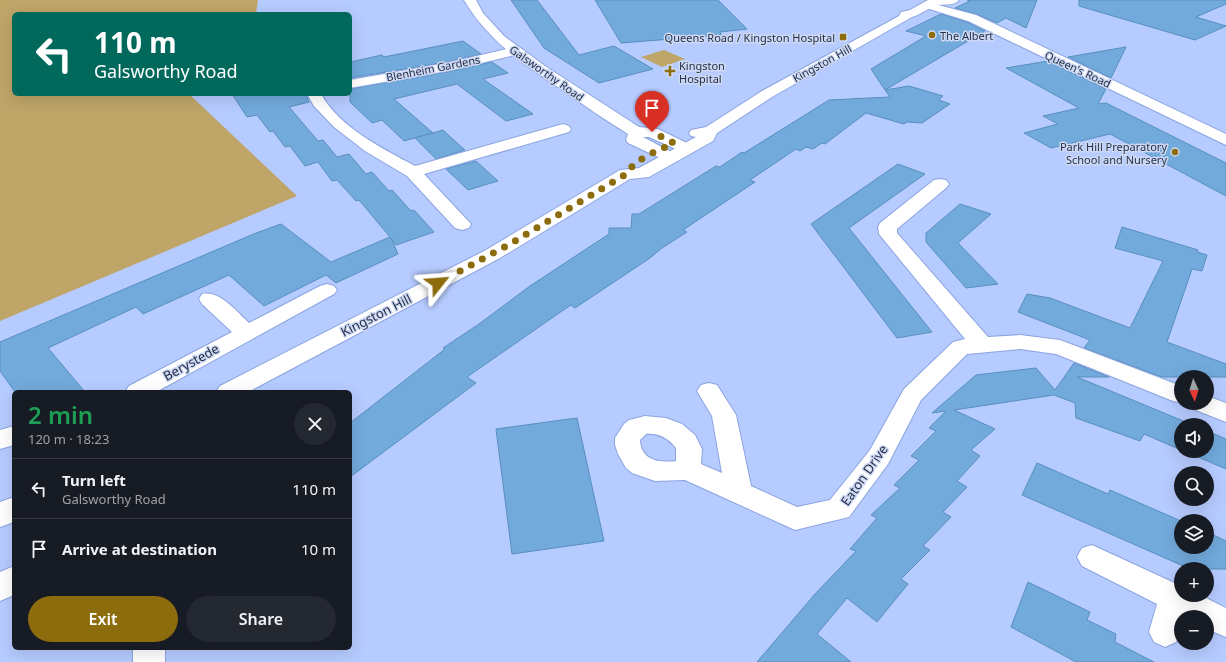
<!DOCTYPE html>
<meta charset="utf-8">
<style>
body{margin:0;font-family:"Noto Sans",sans-serif;background:#242831;color:#f1f3f6;height:100vh;display:flex;flex-direction:column;font-size:15px;white-space:nowrap}
*{box-sizing:border-box;margin:0}
p{font-size:13px;color:#9ea1a6}
.icon{flex:none;width:22px;height:22px;fill:none;stroke:currentColor;stroke-width:2;stroke-linecap:round;stroke-linejoin:round}
.map{position:relative;flex:1;overflow:hidden}
.sheet{position:absolute;left:12px;top:390px;width:340px;height:260px;display:flex;flex-direction:column;background:#171b24;border-radius:6px;box-shadow:0 4px 16px #0002}
.sheet>*{flex:none}
.top-card{position:absolute;left:12px;top:12px;width:340px;height:84px;border-radius:6px;box-shadow:0 4px 16px #0002;background:#00695c;color:#fff;overflow:hidden}
.needle{width:26px;rotate:176deg}
.fabs{position:absolute;left:1174px;top:370px;display:grid;gap:8px}
.fabs a{display:grid;place-items:center;width:40px;height:40px;border-radius:50%;background:#171b24;box-shadow:0 4px 16px #0002;font-size:20px}
.pin{position:absolute;display:grid;place-items:center;width:34px;height:34px;color:#fff;margin:-41px -17px;border-radius:50% 50% 50% 0;rotate:-45deg;box-shadow:0 0 4px #0007}
.pin .icon{rotate:45deg}
.me{position:absolute;width:44px;margin:-22px;rotate:62deg;stroke-linejoin:round;filter:drop-shadow(0 0 3px #0008)}
.turn{display:flex;align-items:center;gap:14px;height:84px;padding:0 16px;font-size:18px}
.turn .icon{width:52px;height:52px;stroke-width:2.5}
.turn b{display:block;font-size:28px;line-height:34px}
.round{display:grid;place-items:center;flex:none;width:42px;height:42px;border-radius:21px;background:#242831}
.summary{display:flex;align-items:center;justify-content:space-between;height:68px;padding:0 16px}
h1{font-size:24px;font-weight:600;line-height:30px;color:#1e9e55}
.cta{display:flex;gap:8px;margin-top:auto;padding:8px 16px}
.cta a{flex:1;height:46px;border-radius:24px;background:#8c6c0d;color:#fff;font-size:16px;font-weight:600;line-height:46px;text-align:center}
.cta a+a{background:#242831;color:#f1f3f6}
ul{padding:0;list-style:none}
li{display:flex;align-items:center;gap:12px;height:60px;padding:0 16px;border-top:1px solid #363941}
li div{flex:1}
li b{display:block;font-size:15px}
li em{font-style:normal}
.map>svg:first-child{display:block}
.green{fill:#bfa568}
.building{fill:#72aadc;stroke:#588fc0}
.lines{fill:none;stroke-linecap:round;stroke-linejoin:round}
.street-casing{stroke:#8ba4e1;stroke-width:2}
.secondary-casing{stroke:#8ba4e1;stroke-width:2}
.primary-casing{stroke:#8ba4e1;stroke-width:2}
.street{fill:#fff;fill-rule:evenodd}
.secondary{fill:#fff;fill-rule:evenodd}
.primary{fill:#fff;fill-rule:evenodd}
.route{stroke:#8c6c0d;stroke-width:7;stroke-dasharray:0 12.6}
.poi-dot{fill:#8c6c0d;stroke:#ced9f3;stroke-width:1.5}
.labels{text-anchor:middle;dominant-baseline:central;stroke-width:3;stroke-linejoin:round;paint-order:stroke}
.far-poi-label{font-size:11px;fill:#263049;stroke:#ced9f3;text-anchor:start}
.far-street-label{font-size:11px;fill:#263049;stroke:#ced9f3}
.street-label{font-size:13px;fill:#263049;stroke:#ced9f3}
</style>
<div class="map">
<svg width="1226" height="662" viewBox="0 0 1226 662">
<rect width="100%" height="100%" fill="#b6cbff"/>
<!-- green -->
<g class="green">
<polygon points="0,0 258,0 256,14 14,14 14,94 189,94 297,196 0,321"/>
<polygon points="664,50 685,59 662,67 641,57"/>
</g>
<!-- building -->
<g class="building">
<polygon points="511,0 537,0 579,55 614,46 653,69 599,83 544,48"/>
<polygon points="595,0 718,0 747,29 720,32 721,35 621,43"/>
<polygon points="967,0 1037,0 1026,28 1006,18 997,23 976,14 955,8 970,1"/>
<polygon points="1079,0 1226,0 1226,4 1196,17 1226,26 1195,40 1079,6"/>
<polygon points="941,14 967,22 985,31 885,90 871,69 926,36 906,31"/>
<polygon points="463,41 481,54 447,62 350,78 350,62 382,55 384,57"/>
<polygon points="1126,47 1111,78 1068,57"/>
<polygon points="1048,61 1106,89 1098,104 1106,103 1226,163 1226,196 1110,134 1051,148 1024,133 1058,124 1043,116 1079,108 1006,68"/>
<polygon points="492,62 508,73 483,79 533,114 506,121 457,84 394,99 433,133 404,141 382,120 372,123 350,102 350,89 447,72"/>
<polygon points="909,86 943,96 939,100 950,104 922,123 907,122 904,124 866,113 825,144 822,143 813,149 806,147 800,151 796,149 750,180 755,182 683,230 687,232 662,248 650,258 575,308 571,305 562,311 467,377 476,383 350,477 350,423 445,349 443,348 479,324 530,286 609,234 609,228 631,228 632,214 639,214 716,166 720,167 742,152 744,153 829,100 890,97 885,90"/>
<polygon points="232,94 306,94 309,102 289,107 318,141 323,140 337,157 349,154 366,174 372,172 389,191 392,190 411,211 414,210 434,232 396,245 391,238 398,254 336,283 326,275 264,306 229,275 143,314 136,307 48,348 85,392 15,392 0,371 0,342 256,233 281,224 331,262 390,237 359,200 356,201 337,180 332,181 318,162 305,166 290,146 285,147 273,131 270,132 257,115 247,117"/>
<polygon points="443,130 458,144 465,150 436,159 415,138"/>
<polygon points="476,161 498,181 468,190 446,169"/>
<polygon points="898,164 925,174 849,228 932,332 897,338 811,224"/>
<polygon points="960,204 991,214 958,243 998,284 966,288 926,242 926,233"/>
<polygon points="1122,227 1198,250 1197,252 1207,255 1202,271 1192,269 1167,342 1226,364 1226,377 1162,377 1084,348 1090,340 1018,312 1027,294 1050,298 1130,328 1163,261 1115,248"/>
<polygon points="1074,363 1109,377 1077,377 1193,425 1181,425 1181,450 1144,434 1140,441 1076,418 1075,403 1054,395 954,410 995,429 971,450 980,456 957,481 967,487 943,512 951,517 923,546 930,550 901,579 908,584 877,622 847,598 817,634 851,662 757,662 815,594 856,551 850,549 877,518 871,515 900,488 894,485 919,460 911,456 936,431 929,428 946,411 932,413 976,375 1036,368 1055,390"/>
<polygon points="577,418 604,541 512,554 496,429"/>
<polygon points="1207,431 1226,439 1226,469 1184,451 1207,451"/>
<polygon points="1037,463 1108,494 1110,490 1181,521 1181,547 1207,547 1207,532 1226,541 1226,569 1190,569 1022,495"/>
<polygon points="1028,582 1090,612 1087,620 1116,634 1115,642 1154,662 1076,662 1011,627"/>
</g>
<g class="lines">
<!-- street casing -->
<g class="street-casing">
<g id="street">
<polygon points="515,47 522,51 520,54 447,71 350,88 350,80 447,63"/>
<path d="M307 94H321C340 128 382 148 415 166L563 124 569 126 571 129 569 132 424 174 471 224 469 228 462 230 455 228 407 176 365 151 334 127 314 106Z"/>
<path d="M940 179 946 180 949 184 946 188 897 229V233L988 337 1020 335 1060 340 1181 386V403H1183L1173 401 1056 354 1020 349 967 354 921 400 888 464 849 517 795 530 685 480 655 481 632 473 626 468 618 454 615 445V438L624 424 629 420 645 416 666 418 682 424 695 435 702 449 701 464 722 473 712 416 697 391 701 385 709 383 717 385 736 415 751 486 797 507 830 500 870 450 904 389 953 342 965 339 879 234 878 227 880 223 934 180ZM646 434C659 433 668 438 676 448V461C660 463 641 461 640 440Z"/>
<path d="M327 284 334 286 337 290 334 294 156 392H125L129 386 232 332 202 304 199 299 202 294C220 290 236 311 249 323L320 286Z"/>
<polygon points="1207,396 1226,403 1226,422 1193,409 1190,403 1207,403"/>
<polygon points="14,426 14,445 0,449 0,430"/>
<polygon points="1092,545 1181,586 1181,595 1200,595 1226,608 1226,637 1207,629 1207,617 1181,617 1181,631 1176,642 1165,647 1154,642 1149,632 1157,604 1082,566 1077,557 1082,548"/>
<polygon points="14,566 14,595 0,601 0,572"/>
<rect x="133" y="648" width="32" height="14"/>
</g>
</g>
<!-- secondary casing -->
<g class="secondary-casing">
<g id="secondary">
<path d="M464 0H476L483 13 504 36 545 66 639 127 658 129 693 146 695 149 693 152 687 154 649 137H643L677 155 679 158 677 161 671 163 628 143 626 140 628 134C605 120 584 105 562 90 524 64 488 41 464 0Z"/>
<polygon points="927,2 976,15 1226,134 1226,145 968,21 923,7 921,5"/>
</g>
</g>
<!-- primary casing -->
<g class="primary-casing">
<g id="primary">
<path d="M928 0H959C954 6 944 4 938 5 929 7 921 15 912 17L772 97 717 133 713 141 649 177 630 179 500 258 248 392H216L220 386 486 250 620 170 639 168 696 137 691 136 689 133 691 130 706 127 762 91 899 16 901 12 910 10Z"/>
<polygon points="14,497 14,522 0,527 0,502"/>
</g>
</g>
<!-- street -->
<use href="#street" class="street"/>
<!-- secondary -->
<use href="#secondary" class="secondary"/>
<!-- primary -->
<use href="#primary" class="primary"/>
</g>
<g class="lines">
<!-- route -->
<path class="route" d="M438 283 510 244 626 174C636 158 658 151 674 143L652 132"/>
</g>
<!-- markers -->
<g class="poi-dot">
<circle cx="932" cy="35" r="4"/>
<rect x="839" y="33" width="8" height="8" rx="2"/>
<path d="M668 65h4v4h4v4h-4v4h-4v-4h-4v-4h4z"/>
<circle cx="1175" cy="152" r="4"/>
</g>
<g class="labels">
<!-- far-poi labels -->
<g class="far-poi-label">
<text x="940" y="35">The Albert</text>
<text x="835" y="37" text-anchor="end">Queens Road / Kingston Hospital</text>
<text x="679" y="65">Kingston<tspan x="679" dy="13">Hospital</tspan></text>
<text x="1167" y="146" text-anchor="end">Park Hill Preparatory<tspan x="1167" dy="13">School and Nursery</tspan></text>
</g>
<!-- far-street labels -->
<g class="far-street-label">
<text transform="translate(822 63) rotate(-29)">Kingston Hill</text>
<text transform="translate(433 68) rotate(-11)">Blenheim Gardens</text>
<text transform="translate(1078 69) rotate(25)">Queen's Road</text>
<text transform="translate(547 73) rotate(35)">Galsworthy Road</text>
</g>
<!-- street labels -->
<g class="street-label">
<text transform="translate(376 315) rotate(-27)">Kingston Hill</text>
<text transform="translate(191 362) rotate(-29)">Berystede</text>
<text transform="translate(864 475) rotate(-55)">Eaton Drive</text>
</g>
</g>
</svg>
<div class="fabs">
<a><svg class="needle" viewBox="-14 -14 28 28"><path d="M0-13l5 13h-10z" fill="#e53935"/><path d="M0 13l5-13h-10z" fill="#9ea1a6"/></svg></a>
<a><svg class="icon" aria-label="sound" viewBox="0 0 24 24"><path d="M4 9h4l5-4v14l-5-4H4zM17 9q2 3 0 6"/></svg></a>
<a><svg class="icon" aria-label="search" viewBox="0 0 24 24"><circle cx="10" cy="10" r="6"/><path d="M15 15l6 6"/></svg></a>
<a><svg class="icon" aria-label="layers" viewBox="0 0 24 24"><path d="M12 4l9 5-9 5-9-5zM3 14l9 5 9-5"/></svg></a>
<a>+</a>
<a>−</a>
</div>
<div class="pin" style="left:652px;top:132px;background:#d93025"><svg class="icon" aria-label="arrive" viewBox="0 0 24 24"><path d="M6 21V4h12l-3 4 3 4H6"/></svg></div>
<svg class="me" style="left:438px;top:283px" viewBox="-20 -20 40 40"><path d="M0-17L14 15 0 8-14 15z" fill="#8c6c0d" stroke="#fff" stroke-width="4"/></svg>
<div class="top-card">
<div class="turn"><svg class="icon" aria-label="left" viewBox="0 0 24 24"><path d="M17 20v-9H6M10 6l-5 5 5 5"/></svg><div><b>110 m</b>Galsworthy Road</div></div>
</div>
<section class="sheet">
<div class="summary"><div><h1>2 min</h1><p>120 m · 18:23</p></div><a class="round"><svg class="icon" aria-label="close" viewBox="0 0 24 24"><path d="M6 6l12 12M18 6L6 18"/></svg></a></div>
<ul>
<li><svg class="icon" aria-label="left" viewBox="0 0 24 24"><path d="M17 20v-9H6M10 6l-5 5 5 5"/></svg><div><b>Turn left</b><p>Galsworthy Road</p></div><em>110 m</em></li>
<li><svg class="icon" aria-label="arrive" viewBox="0 0 24 24"><path d="M6 21V4h12l-3 4 3 4H6"/></svg><div><b>Arrive at destination</b></div><em>10 m</em></li>
</ul>
<div class="cta"><a>Exit</a><a>Share</a></div>
</section>
</div>
